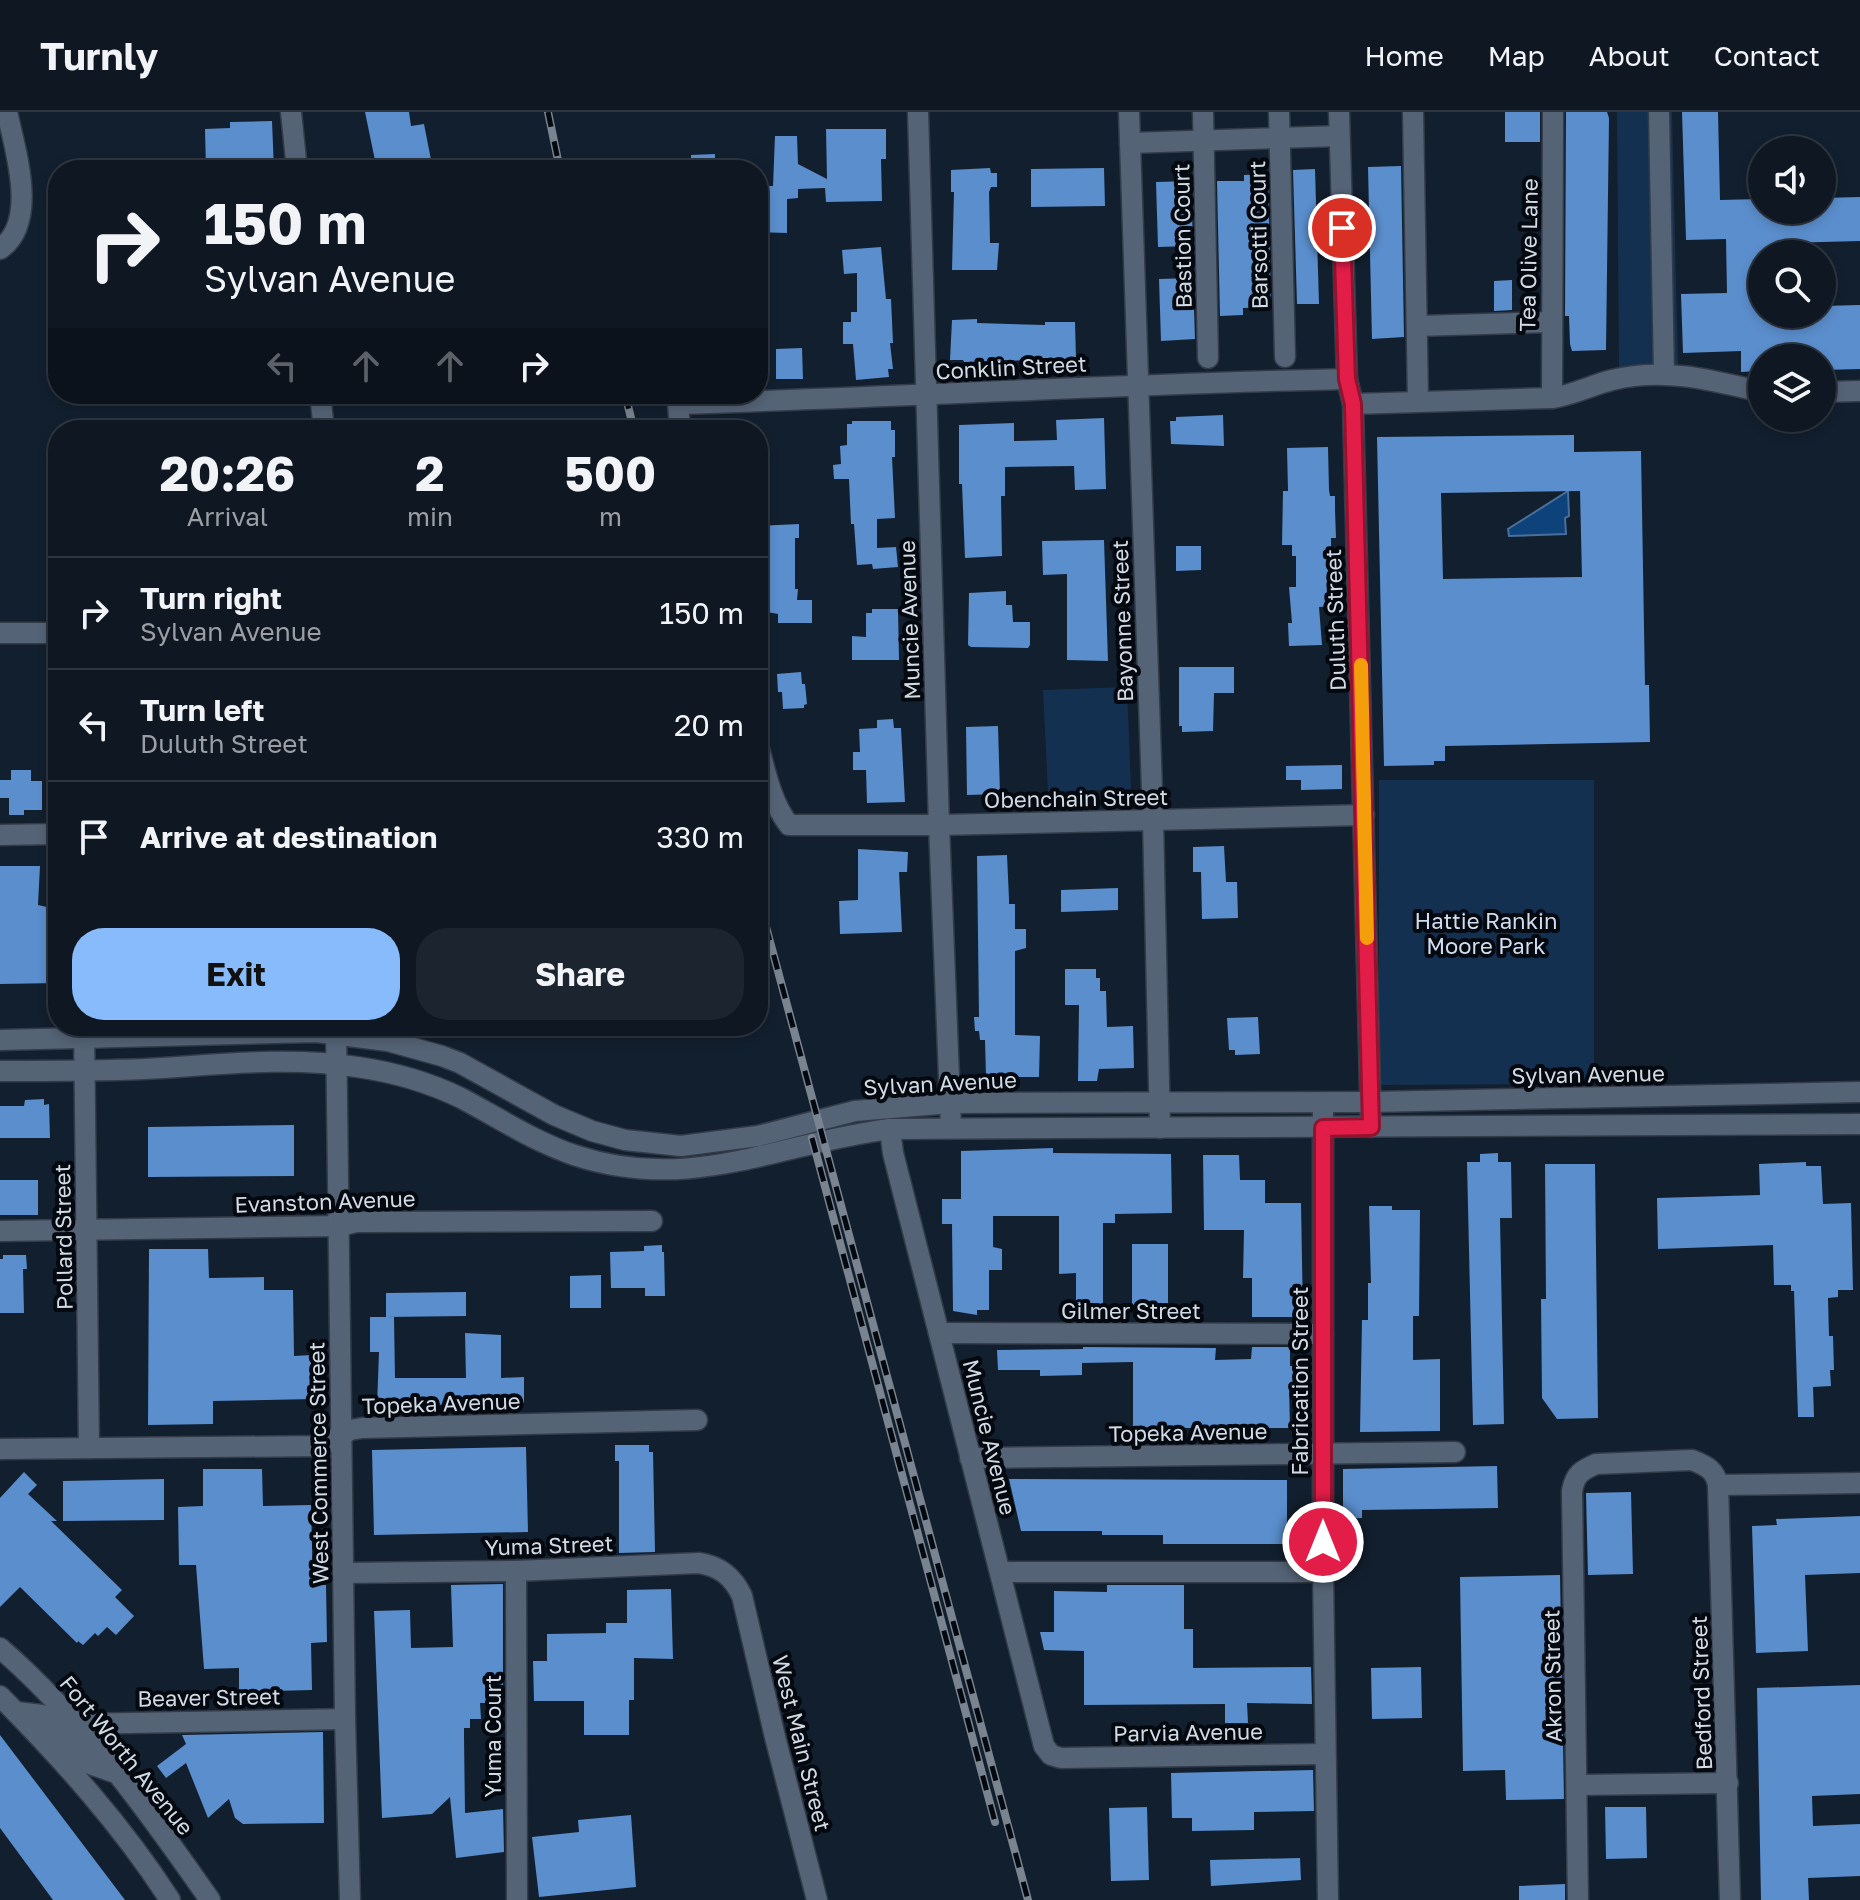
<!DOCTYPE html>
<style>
body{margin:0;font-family:"Golos Text",sans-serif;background:#1c242f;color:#f1f3f6;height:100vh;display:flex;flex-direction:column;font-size:30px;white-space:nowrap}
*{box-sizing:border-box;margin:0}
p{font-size:26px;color:#9b9fa5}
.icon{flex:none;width:44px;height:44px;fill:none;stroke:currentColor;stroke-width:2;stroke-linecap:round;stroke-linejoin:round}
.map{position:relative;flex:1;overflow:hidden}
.panel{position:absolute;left:48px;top:308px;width:720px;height:616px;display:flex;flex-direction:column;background:#0e1722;border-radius:32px;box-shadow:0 4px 12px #0003,0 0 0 2px #2e3640}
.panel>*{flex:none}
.hud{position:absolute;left:48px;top:48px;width:720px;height:244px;border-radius:32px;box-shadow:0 4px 12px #0003,0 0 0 2px #2e3640;background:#0e1722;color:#f1f3f6;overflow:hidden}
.buttons{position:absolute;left:1748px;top:24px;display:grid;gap:16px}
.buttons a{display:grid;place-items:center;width:88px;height:88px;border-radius:50%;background:#0e1722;box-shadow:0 4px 12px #0003,0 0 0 2px #2e3640;font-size:40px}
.pin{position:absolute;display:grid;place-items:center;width:68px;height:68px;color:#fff;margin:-34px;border:4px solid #fff;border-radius:50%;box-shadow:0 2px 8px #0007}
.me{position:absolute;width:88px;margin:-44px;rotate:0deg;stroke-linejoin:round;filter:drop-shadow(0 0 6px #0008)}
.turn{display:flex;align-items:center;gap:28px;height:168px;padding:0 24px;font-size:36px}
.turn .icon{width:104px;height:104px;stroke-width:2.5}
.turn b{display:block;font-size:56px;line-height:68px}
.lanes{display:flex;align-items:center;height:76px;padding:0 24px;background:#0003;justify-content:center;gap:40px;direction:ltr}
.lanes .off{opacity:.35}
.eta{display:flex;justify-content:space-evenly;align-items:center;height:136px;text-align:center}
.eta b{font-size:48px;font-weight:700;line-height:56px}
.button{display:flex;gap:16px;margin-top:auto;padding:16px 24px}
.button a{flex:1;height:92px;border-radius:32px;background:#87bbfb;color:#111;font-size:32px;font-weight:700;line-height:92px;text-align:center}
.button a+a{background:#1c242f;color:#f1f3f6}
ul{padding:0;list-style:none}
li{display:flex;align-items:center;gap:24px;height:112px;padding:0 24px;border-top:2px solid #2e3640}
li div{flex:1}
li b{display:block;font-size:30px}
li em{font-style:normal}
header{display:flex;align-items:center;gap:48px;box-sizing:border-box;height:112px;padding:0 40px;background:#0e1722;border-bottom:2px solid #2e3640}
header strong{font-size:38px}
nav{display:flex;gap:44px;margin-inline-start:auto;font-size:28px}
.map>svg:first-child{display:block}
.green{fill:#143051}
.water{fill:#0e427a;stroke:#49709a;stroke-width:2}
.building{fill:#5b8ecd;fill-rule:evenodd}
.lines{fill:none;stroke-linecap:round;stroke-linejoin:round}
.street-casing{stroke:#333b48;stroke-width:23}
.secondary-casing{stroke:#333b48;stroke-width:23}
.street{stroke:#546376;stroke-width:20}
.secondary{stroke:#546376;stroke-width:20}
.rail-casing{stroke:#798490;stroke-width:8}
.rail{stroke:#04080f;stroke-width:5;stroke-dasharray:15;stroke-linecap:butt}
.route-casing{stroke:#92132f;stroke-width:20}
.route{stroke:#e11d48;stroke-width:14}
.slow{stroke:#f59e0b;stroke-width:14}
.labels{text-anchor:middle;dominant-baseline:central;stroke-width:8;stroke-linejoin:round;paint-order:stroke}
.street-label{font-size:22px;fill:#d2dbe5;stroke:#04080f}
.park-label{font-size:22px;fill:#d0ddef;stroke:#04080f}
</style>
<header>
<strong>Turnly</strong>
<nav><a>Home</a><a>Map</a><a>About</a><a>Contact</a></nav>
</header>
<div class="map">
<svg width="1860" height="1788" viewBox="0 0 1860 1788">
<rect width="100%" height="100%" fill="#121f2e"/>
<!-- green -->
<g class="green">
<polygon points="1617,0 1672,0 1678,252 1631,254 1619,257"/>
<polygon points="1127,575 1131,677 1048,680 1043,578"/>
<polygon points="1379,668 1594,668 1594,972 1379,973"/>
</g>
<!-- water -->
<polygon class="water" points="1568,379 1569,404 1565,406 1566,422 1509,424 1508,417"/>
<!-- building -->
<g class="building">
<polygon points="365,0 409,0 411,14 424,12 433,58 377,58"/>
<rect x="1505" y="0" width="35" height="30"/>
<polygon points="1566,0 1607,0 1609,6 1606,238 1572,239 1570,232 1569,204 1565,204"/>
<polygon points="1682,0 1718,0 1720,88 1762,87 1762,98 1822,98 1822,86 1860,85 1860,129 1784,131 1785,142 1762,142 1762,202 1822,202 1822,194 1860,193 1860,257 1822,258 1822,246 1762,246 1762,259 1741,260 1741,239 1683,241 1681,182 1727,181 1726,127 1686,128"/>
<polygon points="272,9 274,58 206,58 205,17 230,16 230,10"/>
<polygon points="826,17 886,17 886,47 881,47 882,89 826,90 825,76 798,77 798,86 787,87 787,121 758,120 758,95 768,95 768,74 773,74 775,24 797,24 798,52 827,67"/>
<polygon points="715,42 715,58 691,58 691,43"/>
<polygon points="1401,54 1404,225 1372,227 1368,55"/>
<polygon points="990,56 991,61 997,61 997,75 991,75 989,80 990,131 999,131 997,158 952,158 954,80 951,80 951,58"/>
<polygon points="1104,56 1105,94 1031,95 1031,57"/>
<polygon points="1315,57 1319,192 1297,192 1293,58"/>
<polygon points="1268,62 1271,195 1243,196 1243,203 1220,204 1217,69 1244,69 1244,63"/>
<polygon points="1191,69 1193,134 1158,135 1156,70"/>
<polygon points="881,135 886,187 891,187 893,231 890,231 893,257 888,257 889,265 856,268 853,232 843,232 843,210 851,210 851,200 857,200 857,161 844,162 842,138"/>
<polygon points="1193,166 1195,227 1161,229 1159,167"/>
<polygon points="1512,168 1512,198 1494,199 1494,169"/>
<polygon points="977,207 977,211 1045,213 1045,210 1075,210 1076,247 964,250 963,248 950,248 952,208"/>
<polygon points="802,236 803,267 776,267 776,237"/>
<polygon points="1223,303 1224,334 1171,332 1170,309 1176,309 1176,305"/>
<polygon points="1104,306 1106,377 1075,378 1074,354 1005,355 1005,384 1001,384 1002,444 965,446 962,372 959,372 959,313 1014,311 1014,329 1057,328 1056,308"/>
<polygon points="852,309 891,309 891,318 895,318 895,345 892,345 895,406 877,407 877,436 896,435 898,455 873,457 872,452 857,453 854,412 851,412 849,367 834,367 833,353 841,352 840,334 847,333 847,312 852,312"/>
<path d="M1574 323V340L1641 339 1645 573H1649L1650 630 1445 634V649H1434V653L1384 654 1377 325ZM1580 379 1582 465 1443 467 1441 381Z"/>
<polygon points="1328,335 1329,378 1330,384 1335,384 1335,398 1336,426 1331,426 1332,494 1319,495 1322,533 1289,534 1288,511 1292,511 1289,475 1296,475 1296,444 1292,444 1292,433 1282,433 1283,379 1288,379 1287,336"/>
<polygon points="799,412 799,426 795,426 795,477 798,477 797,488 812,488 812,511 778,511 778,502 762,499 762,471 758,471 758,414"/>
<polygon points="1104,428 1108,549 1067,548 1067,462 1043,463 1042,429"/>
<polygon points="1176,434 1201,434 1201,458 1176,459"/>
<polygon points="1006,479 1006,493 1012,493 1013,510 1030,510 1030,533 1028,536 971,535 968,533 969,481"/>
<polygon points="872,497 898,497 899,548 852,548 852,524 866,525 866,501 872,501"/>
<polygon points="1179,555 1234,555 1234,581 1214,581 1213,619 1182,620 1182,614 1179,614"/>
<polygon points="801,560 802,572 805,572 807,592 804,593 804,596 783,597 782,580 778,580 777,562"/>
<polygon points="893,607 894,616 901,616 905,690 867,691 866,658 853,658 853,640 860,640 859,617 877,616 877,608"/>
<polygon points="998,614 1000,682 967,683 966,615"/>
<polygon points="1342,653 1342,677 1301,678 1301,668 1286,668 1286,654"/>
<polygon points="11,658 31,658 31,669 42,669 42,698 24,698 24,703 9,703 9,686 0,686 0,668 11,668"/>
<polygon points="1224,734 1226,770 1237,770 1238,806 1202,807 1201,760 1193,760 1193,735"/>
<polygon points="858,737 908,740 907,760 899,760 902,820 840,822 839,789 858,788"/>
<polygon points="1007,743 1009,787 1009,792 1015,792 1015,817 1026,817 1026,836 1015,839 1015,923 1040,924 1039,965 986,965 985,928 980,928 979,919 975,919 974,905 979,905 977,744"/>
<polygon points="0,754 40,754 38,793 47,795 47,828 58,828 58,871 0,872"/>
<polygon points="1118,776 1118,798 1061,800 1061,778"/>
<polygon points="1065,857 1096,857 1096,866 1100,866 1100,879 1106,879 1107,915 1133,914 1134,956 1099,957 1097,969 1078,969 1079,893 1065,893"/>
<polygon points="1258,905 1260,942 1235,943 1235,938 1229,938 1227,906"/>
<polygon points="44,987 44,993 49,992 50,1026 0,1026 0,994 24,994 25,988"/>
<polygon points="294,1013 294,1064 148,1065 148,1015"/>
<polygon points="1053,1036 1053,1041 1171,1042 1172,1101 1115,1102 1115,1111 1103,1111 1103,1197 1076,1197 1076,1161 1059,1162 1059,1104 993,1104 993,1135 1002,1137 1002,1158 989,1158 989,1198 977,1198 977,1203 953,1199 952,1112 942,1112 942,1087 961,1087 961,1039"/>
<polygon points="1498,1041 1498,1050 1511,1050 1512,1106 1500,1106 1504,1312 1473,1313 1467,1050 1480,1050 1480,1042"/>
<polygon points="1203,1043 1239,1043 1240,1068 1265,1068 1265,1091 1301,1091 1303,1205 1252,1205 1252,1166 1243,1166 1244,1118 1204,1118"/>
<polygon points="1806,1050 1806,1054 1821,1054 1823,1092 1851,1091 1853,1178 1838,1178 1838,1185 1828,1186 1829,1224 1833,1224 1834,1258 1830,1258 1831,1274 1813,1275 1814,1305 1798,1305 1794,1179 1791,1179 1791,1173 1774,1173 1773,1133 1658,1137 1657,1086 1760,1083 1759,1052"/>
<polygon points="1545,1052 1595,1052 1598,1306 1557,1307 1542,1286 1541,1187 1546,1187"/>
<rect x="0" y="1068" width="38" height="35"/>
<polygon points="1369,1094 1392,1094 1392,1098 1420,1098 1419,1204 1413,1204 1413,1248 1440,1247 1440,1319 1360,1320 1362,1208 1368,1208 1368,1171 1371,1171"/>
<rect x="1132" y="1132" width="36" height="61"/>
<polygon points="662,1133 662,1140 664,1140 665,1184 645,1184 645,1176 611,1176 610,1140 644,1139 644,1134"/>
<polygon points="149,1137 208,1137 209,1166 264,1165 264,1178 293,1178 294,1244 312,1243 313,1287 213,1289 213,1312 148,1313"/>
<polygon points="3,1143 26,1143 27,1157 23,1157 24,1201 0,1201 0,1147 3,1147"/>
<polygon points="601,1163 601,1196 570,1196 570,1164"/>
<polygon points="466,1180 466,1204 386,1205 386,1181"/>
<polygon points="370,1205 394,1205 395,1266 466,1266 465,1221 501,1223 501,1266 524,1265 524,1291 377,1294 379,1240 370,1240"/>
<polygon points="1083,1235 1216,1236 1215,1248 1251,1247 1252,1235 1290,1235 1290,1254 1306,1253 1306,1273 1289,1273 1290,1316 1133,1316 1133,1250 1082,1251 1082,1263 1040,1264 1040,1258 998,1258 997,1238 1083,1237 1083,1239"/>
<polygon points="615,1333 649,1333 649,1340 653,1340 655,1440 619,1441 619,1349 615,1349"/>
<polygon points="526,1335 528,1420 374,1423 372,1338"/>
<polygon points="1497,1354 1498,1396 1362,1398 1362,1406 1343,1407 1343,1357"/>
<polygon points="203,1357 262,1357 263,1394 311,1393 313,1473 326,1473 327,1530 311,1531 312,1578 239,1580 239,1556 204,1557 196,1453 179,1453 178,1395 203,1394"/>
<polygon points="24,1360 37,1373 28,1382 57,1409 51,1409 122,1478 115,1485 134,1504 116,1523 107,1515 98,1524 95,1521 83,1533 78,1529 77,1531 20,1475 0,1495 0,1386"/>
<polygon points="164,1367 164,1408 63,1409 63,1369"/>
<polygon points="1009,1367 1287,1368 1287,1432 1163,1432 1163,1423 1102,1423 1102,1419 1021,1419"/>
<polygon points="1631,1380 1633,1462 1588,1463 1586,1381"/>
<polygon points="1860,1404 1860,1461 1805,1463 1808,1539 1756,1541 1752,1414 1777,1413 1776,1407"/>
<polygon points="1560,1463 1564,1687 1506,1688 1505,1658 1463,1659 1460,1465"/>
<polygon points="503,1472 503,1591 480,1591 481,1607 470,1607 470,1616 464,1616 464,1624 465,1701 503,1697 504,1740 456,1746 450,1685 432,1702 382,1706 374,1499 410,1498 411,1536 453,1535 451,1473"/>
<polygon points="1107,1473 1184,1473 1184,1517 1193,1517 1193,1556 1311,1555 1312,1592 1247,1591 1248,1611 1225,1611 1225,1592 1084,1593 1084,1539 1044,1538 1040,1520 1054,1520 1054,1479 1107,1480"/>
<polygon points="671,1477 673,1547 634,1546 634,1588 629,1588 629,1623 584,1623 584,1589 534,1589 533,1549 547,1549 547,1522 606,1521 606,1511 627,1511 627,1478"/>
<polygon points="1421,1555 1422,1606 1372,1607 1371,1556"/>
<polygon points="1860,1573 1860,1682 1812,1684 1813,1714 1860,1712 1860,1764 1808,1766 1809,1788 1761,1788 1757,1576"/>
<polygon points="323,1620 324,1711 243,1712 235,1706 229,1687 208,1706 186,1651 166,1666 157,1654 186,1632 182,1623"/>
<polygon points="0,1623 125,1788 53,1788 0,1716"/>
<polygon points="1313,1658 1314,1699 1254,1700 1254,1718 1192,1719 1192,1706 1172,1706 1171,1661"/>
<polygon points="1147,1695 1149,1768 1111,1769 1109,1696"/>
<polygon points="1605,1695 1646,1695 1647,1746 1606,1747"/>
<polygon points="631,1703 636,1775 539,1785 532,1725 579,1720 578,1708"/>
<polygon points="1300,1746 1301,1768 1211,1774 1210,1748"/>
<polygon points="1565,1772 1565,1788 1519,1788 1519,1774"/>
</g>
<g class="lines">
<!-- street casing -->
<g class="street-casing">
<g id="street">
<polyline points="918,0 939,713 951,1016"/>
<polyline points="1129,0 1153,708 1160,1016"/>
<polyline points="1203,0 1208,246"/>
<polyline points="1279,0 1285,245"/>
<polyline points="1339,0 1347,267 1353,292 1371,1015"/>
<polyline points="1413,0 1418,289"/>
<polyline points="1659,0 1664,262"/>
<polyline points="1130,31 1339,24"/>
<path d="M0 137C39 110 15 38 7 0"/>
<polyline points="1417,214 1551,210"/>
<polyline points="1822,280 1860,279"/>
<polyline points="1552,286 1553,0"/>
<path d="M1353 292 1552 286C1573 283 1592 273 1612 268 1663 255 1712 268 1762 280"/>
<path d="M680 318 678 292C901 285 1124 272 1347 267"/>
<polyline points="0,521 58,521"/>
<path d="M758 633C766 661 771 690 789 713H939L1364 703"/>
<polyline points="0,723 58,722"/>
<polyline points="84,914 89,1336"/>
<polyline points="1323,991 1323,1460 1328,1788"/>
<polyline points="890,1017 893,1041 1044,1634 1051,1643 1061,1646 1325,1642"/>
<polyline points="0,1119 340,1114 356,1110 652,1109"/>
<polyline points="939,1221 1323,1222"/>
<polyline points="0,1337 322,1334 350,1318 362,1316 697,1308"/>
<polyline points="970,1346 1455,1340"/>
<polyline points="1718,1373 1730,1788"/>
<polyline points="516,1459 517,1788"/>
<polyline points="1000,1460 1323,1460"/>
<path d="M343 1461 516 1459 699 1451C720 1454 733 1465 742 1484L775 1625 817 1788"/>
<polyline points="74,1612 345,1607"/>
<polyline points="1578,1673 1728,1671"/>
<path d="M1578 1788 1572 1379C1575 1362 1582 1358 1596 1352L1692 1348C1707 1354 1715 1358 1718 1373L1860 1371"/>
</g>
</g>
<!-- secondary casing -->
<g class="secondary-casing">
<g id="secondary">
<polyline points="291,0 297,58"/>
<polyline points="320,282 324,318"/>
<polyline points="336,914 345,1607 350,1788"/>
<polyline points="0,928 316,920 388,929 442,944 460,951 554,1003 592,1019 625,1028 681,1034 758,1024 855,999 951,991 1371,990 1860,980"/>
<path d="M0 959C48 959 97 959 145 957 216 953 287 944 357 955 393 960 428 970 461 986 499 1006 533 1029 574 1043 692 1082 777 1031 890 1017L1860 1012"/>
<path d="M0 1536C82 1607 148 1699 210 1788"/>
<path d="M0 1584C62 1647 122 1713 170 1788"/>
<polyline points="16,1600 42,1603 87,1651 113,1660"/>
</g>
</g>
<!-- street -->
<use href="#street" class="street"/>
<!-- secondary -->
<use href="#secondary" class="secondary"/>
<!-- rail casing -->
<g class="rail-casing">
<g id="rail">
<polyline points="548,0 560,58"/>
<polyline points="625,282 634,318"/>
<polyline points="758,785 1028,1788"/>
<polyline points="812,1026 995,1710"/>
</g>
</g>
<!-- rail -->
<use href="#rail" class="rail"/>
</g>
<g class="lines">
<!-- route casing -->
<g class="route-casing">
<polyline id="route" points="1323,1430 1323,1016 1371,1015 1353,292 1347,267 1342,116"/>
</g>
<!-- route -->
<use href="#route" class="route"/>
<!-- slow -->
<polyline class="slow" points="1361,553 1367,826"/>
</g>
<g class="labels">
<!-- street labels -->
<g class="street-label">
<text transform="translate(1258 123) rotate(-91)">Barsotti Court</text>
<text transform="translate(1182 124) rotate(-91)">Bastion Court</text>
<text transform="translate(1528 143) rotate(-89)">Tea Olive Lane</text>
<text transform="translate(1011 255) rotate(-3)">Conklin Street</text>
<text transform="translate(909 508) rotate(-92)">Muncie Avenue</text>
<text transform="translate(1335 508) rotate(-92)">Duluth Street</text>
<text transform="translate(1122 509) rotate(-92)">Bayonne Street</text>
<text transform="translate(1076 686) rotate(-1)">Obenchain Street</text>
<text transform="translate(1588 962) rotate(-1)">Sylvan Avenue</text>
<text transform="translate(940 971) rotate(-3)">Sylvan Avenue</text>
<text transform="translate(325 1089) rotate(-2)">Evanston Avenue</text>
<text transform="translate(63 1125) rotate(-91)">Pollard Street</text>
<text x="1131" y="1198">Gilmer Street</text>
<text transform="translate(1299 1269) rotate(-90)">Fabrication Street</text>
<text transform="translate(441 1291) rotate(-2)">Topeka Avenue</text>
<text transform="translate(1188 1320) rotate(-1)">Topeka Avenue</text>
<text transform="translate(990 1325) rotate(76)">Muncie Avenue</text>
<text transform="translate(318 1351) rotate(-91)">West Commerce Street</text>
<text transform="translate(549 1433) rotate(-2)">Yuma Street</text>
<text transform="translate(1552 1564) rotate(-91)">Akron Street</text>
<text transform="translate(1701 1581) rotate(-92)">Bedford Street</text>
<text transform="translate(209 1585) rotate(-1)">Beaver Street</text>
<text transform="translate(1188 1620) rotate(-1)">Parvia Avenue</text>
<text transform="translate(492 1624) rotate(-90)">Yuma Court</text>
<text transform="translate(802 1631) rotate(76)">West Main Street</text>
<text transform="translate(127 1643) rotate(51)">Fort Worth Avenue</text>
</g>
<!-- park labels -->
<g class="park-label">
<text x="1486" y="808">Hattie Rankin<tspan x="1486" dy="25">Moore Park</tspan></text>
</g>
</g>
</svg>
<div class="buttons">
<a><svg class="icon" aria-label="sound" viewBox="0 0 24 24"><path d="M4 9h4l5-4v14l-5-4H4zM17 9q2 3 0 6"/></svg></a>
<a><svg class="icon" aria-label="search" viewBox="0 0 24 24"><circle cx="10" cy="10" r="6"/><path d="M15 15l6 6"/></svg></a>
<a><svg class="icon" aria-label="layers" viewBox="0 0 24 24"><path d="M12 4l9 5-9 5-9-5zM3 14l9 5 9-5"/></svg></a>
</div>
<div class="pin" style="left:1342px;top:116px;background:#d93025"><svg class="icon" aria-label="arrive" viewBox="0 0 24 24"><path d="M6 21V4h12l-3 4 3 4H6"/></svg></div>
<svg class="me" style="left:1323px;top:1430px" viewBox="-20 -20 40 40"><circle r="17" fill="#e11d48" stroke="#fff" stroke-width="3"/><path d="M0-11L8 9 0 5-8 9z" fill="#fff"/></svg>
<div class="hud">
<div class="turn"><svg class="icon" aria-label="right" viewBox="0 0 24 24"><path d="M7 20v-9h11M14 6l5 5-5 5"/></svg><div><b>150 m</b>Sylvan Avenue</div></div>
<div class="lanes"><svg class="icon off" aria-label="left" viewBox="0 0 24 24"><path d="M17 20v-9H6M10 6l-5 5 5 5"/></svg><svg class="icon off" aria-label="ahead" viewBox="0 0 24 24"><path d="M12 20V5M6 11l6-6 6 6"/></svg><svg class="icon off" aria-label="ahead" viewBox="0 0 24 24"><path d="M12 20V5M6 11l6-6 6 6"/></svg><svg class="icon" aria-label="right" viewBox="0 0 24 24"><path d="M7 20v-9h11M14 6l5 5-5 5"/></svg></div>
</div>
<section class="panel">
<div class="eta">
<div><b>20:26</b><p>Arrival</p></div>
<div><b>2</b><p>min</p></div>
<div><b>500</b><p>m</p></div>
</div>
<ul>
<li><svg class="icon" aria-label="right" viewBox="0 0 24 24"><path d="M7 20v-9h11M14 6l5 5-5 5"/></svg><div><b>Turn right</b><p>Sylvan Avenue</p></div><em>150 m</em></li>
<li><svg class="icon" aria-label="left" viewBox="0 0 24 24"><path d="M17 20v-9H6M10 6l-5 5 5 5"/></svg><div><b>Turn left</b><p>Duluth Street</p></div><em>20 m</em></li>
<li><svg class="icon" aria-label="arrive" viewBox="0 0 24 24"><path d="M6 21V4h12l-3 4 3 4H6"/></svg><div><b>Arrive at destination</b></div><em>330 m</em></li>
</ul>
<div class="button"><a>Exit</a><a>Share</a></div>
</section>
</div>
